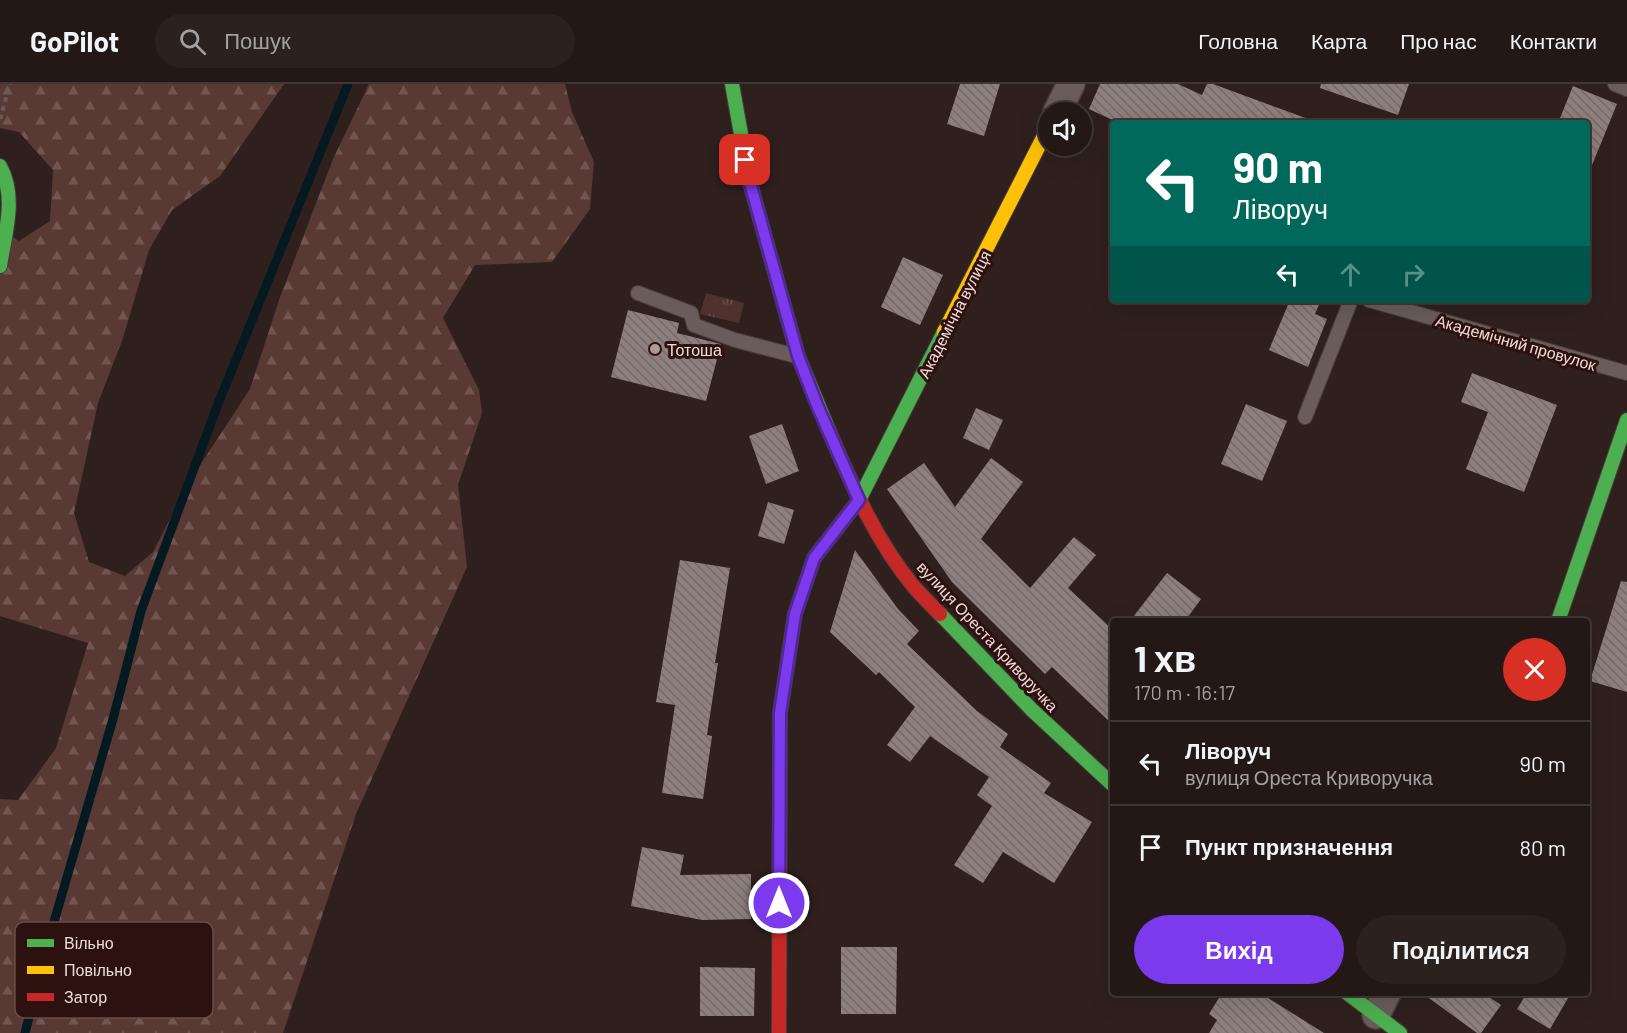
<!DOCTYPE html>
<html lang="uk">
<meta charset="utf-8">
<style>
body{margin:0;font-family:Barlow,sans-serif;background:#2b211f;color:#f1f3f6;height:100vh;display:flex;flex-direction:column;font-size:22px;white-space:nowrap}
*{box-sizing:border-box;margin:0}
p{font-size:20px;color:#a3a0a1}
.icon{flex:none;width:33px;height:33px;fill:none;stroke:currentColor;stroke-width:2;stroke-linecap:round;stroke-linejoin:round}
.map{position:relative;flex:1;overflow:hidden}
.details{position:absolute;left:1110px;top:534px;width:480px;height:378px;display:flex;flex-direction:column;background:#231816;border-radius:6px;box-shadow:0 6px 24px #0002,0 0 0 2px #403735}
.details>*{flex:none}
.top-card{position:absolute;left:1110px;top:36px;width:480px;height:183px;border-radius:6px;box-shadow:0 6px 24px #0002,0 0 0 2px #403735;background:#00695c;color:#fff;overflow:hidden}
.fabs{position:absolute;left:1038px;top:18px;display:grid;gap:12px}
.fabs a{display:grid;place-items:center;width:54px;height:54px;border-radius:50%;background:#231816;box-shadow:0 6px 24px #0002,0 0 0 2px #403735;font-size:30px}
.pin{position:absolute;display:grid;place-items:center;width:51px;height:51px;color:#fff;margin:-26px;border-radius:12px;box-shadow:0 3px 9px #0006}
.me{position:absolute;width:66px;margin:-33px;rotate:0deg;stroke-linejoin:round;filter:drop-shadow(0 0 4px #0008)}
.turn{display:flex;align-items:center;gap:21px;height:126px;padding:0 24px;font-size:27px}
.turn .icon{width:78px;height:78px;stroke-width:2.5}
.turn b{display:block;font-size:42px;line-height:51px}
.lanes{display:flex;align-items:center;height:57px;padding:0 24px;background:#0003;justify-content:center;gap:30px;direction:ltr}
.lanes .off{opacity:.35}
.round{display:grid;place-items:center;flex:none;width:63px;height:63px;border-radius:32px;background:#2b211f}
.head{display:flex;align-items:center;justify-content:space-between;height:102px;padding:0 24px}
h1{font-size:36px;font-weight:700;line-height:45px}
.button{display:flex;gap:12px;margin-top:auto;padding:12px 24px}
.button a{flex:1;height:69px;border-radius:36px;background:#7c3aed;color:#fff;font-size:24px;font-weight:700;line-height:69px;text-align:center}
.button a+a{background:#2b211f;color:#f1f3f6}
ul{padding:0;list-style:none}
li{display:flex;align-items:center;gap:18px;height:84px;padding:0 24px;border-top:2px solid #403735}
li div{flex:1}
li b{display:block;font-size:22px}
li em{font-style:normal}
header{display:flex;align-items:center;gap:36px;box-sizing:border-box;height:84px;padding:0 30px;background:#231816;border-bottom:2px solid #403735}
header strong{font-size:28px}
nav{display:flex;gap:33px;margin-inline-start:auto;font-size:21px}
.search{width:420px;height:54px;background:#2b211f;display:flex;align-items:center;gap:15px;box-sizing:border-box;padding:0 21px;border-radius:33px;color:#a3a0a1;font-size:22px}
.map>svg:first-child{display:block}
.forest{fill:url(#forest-firs)}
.park{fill:url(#park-tufts)}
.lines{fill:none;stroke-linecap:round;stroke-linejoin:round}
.stream{stroke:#041a20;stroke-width:9}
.building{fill:url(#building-back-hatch)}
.lane-casing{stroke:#493c3b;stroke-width:16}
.street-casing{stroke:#493c3b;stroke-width:30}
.fast-casing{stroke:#493c3b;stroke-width:16}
.slow-casing{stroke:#493c3b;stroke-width:16}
.jam-casing{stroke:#493c3b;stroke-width:16}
.path{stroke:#685c5a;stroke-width:4;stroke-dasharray:4.5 4.5;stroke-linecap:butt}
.lane{stroke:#695c5a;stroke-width:14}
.street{stroke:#695c5a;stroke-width:27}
.fast{stroke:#4caf50;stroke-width:14}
.slow{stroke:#ffc107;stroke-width:14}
.jam{stroke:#c62828;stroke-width:14}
.route-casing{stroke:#51269a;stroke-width:15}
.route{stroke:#7c3aed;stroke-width:10}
.poi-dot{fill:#ac9a97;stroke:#2c110e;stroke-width:2}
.labels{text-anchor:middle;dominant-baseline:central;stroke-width:6;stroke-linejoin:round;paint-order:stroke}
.street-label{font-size:16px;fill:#efdbd8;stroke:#2c110e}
.poi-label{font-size:16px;fill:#efdbd8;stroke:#2c110e;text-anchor:start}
.key{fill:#2c110e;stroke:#664e4b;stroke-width:1.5}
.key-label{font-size:16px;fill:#efdbd8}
</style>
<header>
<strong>GoPilot</strong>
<div class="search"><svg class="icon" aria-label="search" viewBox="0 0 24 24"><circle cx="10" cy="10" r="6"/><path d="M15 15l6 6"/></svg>Пошук</div>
<nav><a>Головна</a><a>Карта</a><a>Про нас</a><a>Контакти</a></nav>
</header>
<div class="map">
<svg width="1627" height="949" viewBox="0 0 1627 949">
<defs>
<pattern id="forest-firs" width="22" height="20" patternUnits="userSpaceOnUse" patternTransform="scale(1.5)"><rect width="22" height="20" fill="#593934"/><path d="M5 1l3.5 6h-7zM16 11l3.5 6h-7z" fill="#715551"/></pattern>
<pattern id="park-tufts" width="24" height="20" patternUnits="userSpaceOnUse" patternTransform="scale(1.5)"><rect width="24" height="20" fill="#4f312d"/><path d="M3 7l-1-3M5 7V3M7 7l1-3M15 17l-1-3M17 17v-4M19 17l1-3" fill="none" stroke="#694e4b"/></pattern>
<pattern id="building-back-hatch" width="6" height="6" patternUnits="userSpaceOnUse" patternTransform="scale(1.5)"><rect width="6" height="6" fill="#8d7f7d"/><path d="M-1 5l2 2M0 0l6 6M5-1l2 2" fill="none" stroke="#756a68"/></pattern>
</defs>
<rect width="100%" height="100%" fill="#2f201e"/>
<!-- forest -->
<polygon class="forest" points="0,0 284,0 220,92 172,126 149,166 123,254 98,319 74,429 89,478 125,492 153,468 189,398 250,305 279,216 333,75 369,0 565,0 572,28 594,78 590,125 552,178 475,181 443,234 479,306 482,329 458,401 467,483 356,730 283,949 0,949 0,715 18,716 56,664 88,559 0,532 0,144 19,157 50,137 53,86 19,48 0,44"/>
<!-- park -->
<polygon class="park" points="706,209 744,219 739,239 700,230"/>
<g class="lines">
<!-- stream -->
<polyline class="stream" points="25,949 49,855 113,635 141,527 218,320 348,0"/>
</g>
<!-- building -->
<g class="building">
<polygon points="960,0 1000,0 984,52 947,40"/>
<polygon points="1100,0 1178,0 1202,11 1207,0 1213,0 1311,36 1311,39 1119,39 1089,25"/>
<polygon points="1321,0 1409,0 1398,31 1320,4"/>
<polygon points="1573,2 1617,20 1588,91 1587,39 1558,39"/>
<polygon points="903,173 943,191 920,241 881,223"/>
<polygon points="1290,216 1321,216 1315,230 1327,235 1308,283 1269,266"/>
<polygon points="628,226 679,239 677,249 721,260 706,317 611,293"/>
<polygon points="1472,289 1557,321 1524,408 1466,385 1488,328 1461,318"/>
<polygon points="1246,320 1287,337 1262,397 1221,380"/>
<polygon points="976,324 1003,336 989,366 963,354"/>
<polygon points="782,340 799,387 766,400 749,352"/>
<polygon points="991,374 1023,398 981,455 1030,504 1074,453 1096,471 1068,504 1113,546 1113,641 1052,583 1045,590 952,498 887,405 924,379 955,423"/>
<polygon points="768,418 794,426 784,460 758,452"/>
<polygon points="855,466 898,525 919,547 907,560 977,627 1008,650 1000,663 1051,699 1044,709 1092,738 1054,799 1003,768 983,799 954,781 992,722 977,711 989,693 930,652 910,678 887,661 915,623 879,588 876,591 830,548"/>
<polygon points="680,476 730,484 715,579 718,579 707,651 712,652 703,715 662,709 675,621 656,618"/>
<polygon points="1167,489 1201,515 1185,537 1130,537"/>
<polygon points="1621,497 1627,498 1627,608 1590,597"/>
<polygon points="642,763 684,771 680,791 751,790 751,835 702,836 631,822"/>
<polygon points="841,863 897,863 896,930 841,930"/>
<polygon points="700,883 755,884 754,932 700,932"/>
<polygon points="1222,909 1260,909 1324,949 1209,949 1217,936 1209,930"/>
<polygon points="1422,909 1483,909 1501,921 1481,949 1477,949"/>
<polygon points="1527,909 1571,909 1550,945 1517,925"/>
</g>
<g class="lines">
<!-- lane casing -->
<g class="lane-casing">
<g id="lane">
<polyline points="1615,0 1627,5"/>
<polyline points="638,209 691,229 694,241 735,256 796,272"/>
<polyline points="1369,216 1627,289"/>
<polyline points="1305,333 1351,216"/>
</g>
</g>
<!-- street casing -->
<g class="street-casing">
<g id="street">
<polyline points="1057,28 1071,0"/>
<polyline points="1376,931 1387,909"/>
</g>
</g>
<!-- fast casing -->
<g class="fast-casing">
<g id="fast">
<polyline points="732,0 749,95 798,272 829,347"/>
<path d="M0 82C17 113 5 149 0 182"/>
<polyline points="940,530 1032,626 1113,701"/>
<polyline points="1558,537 1627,336"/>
<polyline points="780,665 780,629 795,530 814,474 859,416 944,248"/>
<polyline points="1347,909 1400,949"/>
</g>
</g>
<!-- slow casing -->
<g class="slow-casing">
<polyline id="slow" points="944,248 1048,44"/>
</g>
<!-- jam casing -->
<g class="jam-casing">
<g id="jam">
<path d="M829 347C852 401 876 458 915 504 923 513 932 522 940 530"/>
<polyline points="779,949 780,665"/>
</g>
</g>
<!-- path -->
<polyline class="path" points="0,35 10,0"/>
<!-- lane -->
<use href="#lane" class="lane"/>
<!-- street -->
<use href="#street" class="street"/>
<!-- fast -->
<use href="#fast" class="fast"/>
<!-- slow -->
<use href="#slow" class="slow"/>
<!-- jam -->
<use href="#jam" class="jam"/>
</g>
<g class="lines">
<!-- route casing -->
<g class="route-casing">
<polyline id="route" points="745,76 749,95 798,272 817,321 859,416 814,474 795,530 780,629 779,819"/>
</g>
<!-- route -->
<use href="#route" class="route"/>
</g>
<!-- markers -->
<circle class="poi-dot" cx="655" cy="265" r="6"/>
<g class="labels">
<!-- street labels -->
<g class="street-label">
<text transform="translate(954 230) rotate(-63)">Академічна вулиця</text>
<text transform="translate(1516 258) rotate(16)">Академічний провулок</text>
<text transform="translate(988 552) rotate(47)">вулиця Ореста Криворучка</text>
</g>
<!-- poi labels -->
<g class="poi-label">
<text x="667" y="265">Тотоша</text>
</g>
</g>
<!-- legend -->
<rect x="15" y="838" width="198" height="96" rx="9" class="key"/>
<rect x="27" y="855" width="27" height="8" fill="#4caf50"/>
<rect x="27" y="882" width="27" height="8" fill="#ffc107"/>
<rect x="27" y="909" width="27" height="8" fill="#c62828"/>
<g class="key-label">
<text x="64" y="865">Вільно</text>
<text x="64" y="892">Повільно</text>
<text x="64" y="919">Затор</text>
</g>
</svg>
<div class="fabs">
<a><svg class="icon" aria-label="sound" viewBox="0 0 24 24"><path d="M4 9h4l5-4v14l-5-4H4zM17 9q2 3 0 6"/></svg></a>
</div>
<div class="pin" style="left:745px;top:76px;background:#d93025"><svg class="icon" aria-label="arrive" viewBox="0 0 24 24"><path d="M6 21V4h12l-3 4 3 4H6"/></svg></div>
<svg class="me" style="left:779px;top:819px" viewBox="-20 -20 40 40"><circle r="17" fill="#7c3aed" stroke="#fff" stroke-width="3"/><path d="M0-11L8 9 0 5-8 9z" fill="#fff"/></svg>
<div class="top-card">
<div class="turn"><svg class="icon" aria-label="left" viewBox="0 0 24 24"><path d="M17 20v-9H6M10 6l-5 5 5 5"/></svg><div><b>90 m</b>Ліворуч</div></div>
<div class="lanes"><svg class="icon" aria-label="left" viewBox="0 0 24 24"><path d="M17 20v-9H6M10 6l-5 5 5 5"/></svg><svg class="icon off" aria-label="ahead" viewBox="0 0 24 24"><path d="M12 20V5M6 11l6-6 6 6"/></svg><svg class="icon off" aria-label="right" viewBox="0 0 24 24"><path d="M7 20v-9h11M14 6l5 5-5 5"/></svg></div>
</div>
<section class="details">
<div class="head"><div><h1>1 хв</h1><p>170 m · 16:17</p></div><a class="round" style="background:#d93025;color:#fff"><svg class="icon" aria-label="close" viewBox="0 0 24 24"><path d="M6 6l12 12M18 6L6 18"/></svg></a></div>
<ul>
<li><svg class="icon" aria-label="left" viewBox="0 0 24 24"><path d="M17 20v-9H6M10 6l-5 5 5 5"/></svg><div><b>Ліворуч</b><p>вулиця Ореста Криворучка</p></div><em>90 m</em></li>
<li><svg class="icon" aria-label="arrive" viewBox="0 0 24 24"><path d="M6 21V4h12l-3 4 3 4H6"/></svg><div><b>Пункт призначення</b></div><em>80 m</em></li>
</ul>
<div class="button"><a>Вихід</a><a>Поділитися</a></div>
</section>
</div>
